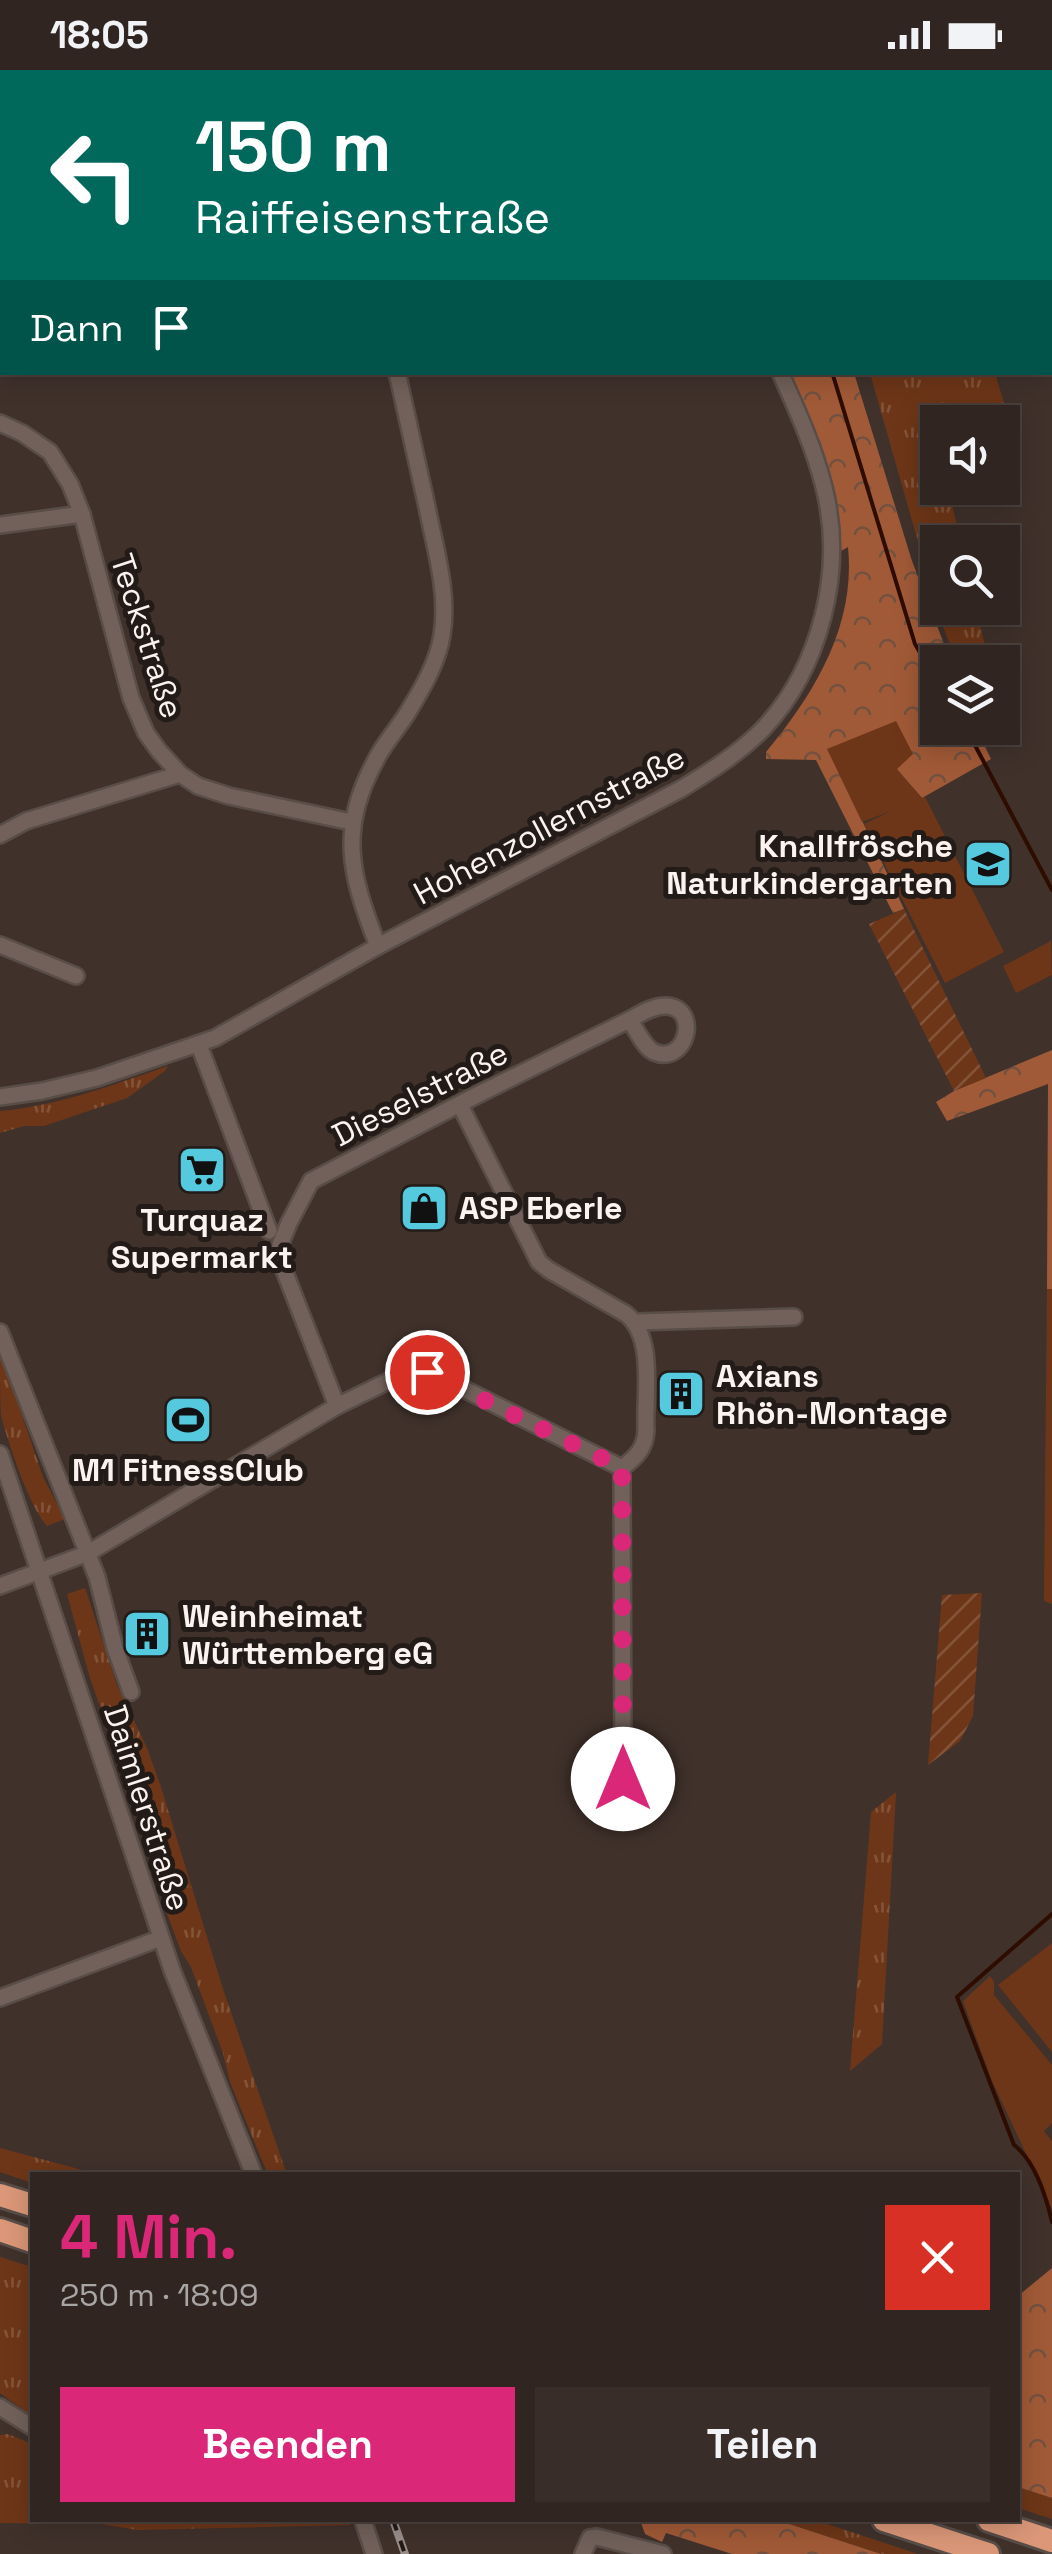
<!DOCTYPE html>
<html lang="de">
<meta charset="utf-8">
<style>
body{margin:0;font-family:"Space Grotesk",sans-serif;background:#382d29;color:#f1f3f6;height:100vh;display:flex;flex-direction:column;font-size:38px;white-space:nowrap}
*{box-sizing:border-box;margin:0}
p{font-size:32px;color:#a8a5a5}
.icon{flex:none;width:55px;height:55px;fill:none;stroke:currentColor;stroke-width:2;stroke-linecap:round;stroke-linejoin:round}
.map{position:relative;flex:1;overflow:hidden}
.details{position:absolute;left:30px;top:2102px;width:990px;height:350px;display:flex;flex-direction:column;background:#302520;border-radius:0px;box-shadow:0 5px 25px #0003,0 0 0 2px #4b423e}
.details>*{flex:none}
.guide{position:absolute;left:0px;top:0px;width:1052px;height:305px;box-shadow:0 5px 25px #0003,0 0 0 2px #4b423e;background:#00695c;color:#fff;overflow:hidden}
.controls{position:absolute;left:920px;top:335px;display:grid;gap:20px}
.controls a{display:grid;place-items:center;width:100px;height:100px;border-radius:0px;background:#302520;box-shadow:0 5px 25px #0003,0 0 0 2px #4b423e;font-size:50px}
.pin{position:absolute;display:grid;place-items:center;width:85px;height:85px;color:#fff;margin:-42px;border:5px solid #fff;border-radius:50%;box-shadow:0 2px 10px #0007}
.me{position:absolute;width:110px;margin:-55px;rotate:0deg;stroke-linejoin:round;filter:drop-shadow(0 0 8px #0008)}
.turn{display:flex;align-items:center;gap:35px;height:210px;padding:0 30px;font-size:45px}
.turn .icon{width:130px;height:130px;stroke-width:2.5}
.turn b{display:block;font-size:70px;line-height:85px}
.then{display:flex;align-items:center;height:95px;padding:0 30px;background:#0003;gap:20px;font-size:38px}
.round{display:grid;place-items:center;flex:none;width:105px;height:105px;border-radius:0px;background:#382d29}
.overview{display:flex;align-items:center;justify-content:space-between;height:170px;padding:0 30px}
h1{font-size:60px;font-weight:700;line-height:75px;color:#db2777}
.primary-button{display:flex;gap:20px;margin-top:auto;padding:20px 30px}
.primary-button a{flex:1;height:115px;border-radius:0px;background:#db2777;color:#fff;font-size:40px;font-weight:700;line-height:115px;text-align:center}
.primary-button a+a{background:#382d29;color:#f1f3f6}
.status{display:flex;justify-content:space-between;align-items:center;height:70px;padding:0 50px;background:#302520;direction:ltr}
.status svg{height:28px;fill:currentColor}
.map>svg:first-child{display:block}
.grass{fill:url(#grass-tufts)}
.forest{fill:url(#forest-crowns)}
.park{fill:#6e3618}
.garden{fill:url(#garden-furrows)}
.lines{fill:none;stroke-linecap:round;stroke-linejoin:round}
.stream{stroke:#2f0c00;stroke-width:4}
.minor-casing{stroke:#594d48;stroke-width:20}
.highway-casing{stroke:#594d48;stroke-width:28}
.minor{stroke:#71615a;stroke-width:15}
.highway{stroke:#db9778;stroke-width:22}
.rail-casing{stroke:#9b8f8a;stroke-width:8}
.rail{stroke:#221b18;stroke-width:4;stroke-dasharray:11;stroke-linecap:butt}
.route{stroke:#db2777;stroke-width:18;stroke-dasharray:0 32.4}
.labels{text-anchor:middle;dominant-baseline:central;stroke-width:10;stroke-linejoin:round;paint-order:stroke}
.street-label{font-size:32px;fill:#fcf2ee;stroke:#221b18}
.poi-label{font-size:32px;font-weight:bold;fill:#fcf2ee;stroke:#221b18;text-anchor:start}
</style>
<div class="status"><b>18:05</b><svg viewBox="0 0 49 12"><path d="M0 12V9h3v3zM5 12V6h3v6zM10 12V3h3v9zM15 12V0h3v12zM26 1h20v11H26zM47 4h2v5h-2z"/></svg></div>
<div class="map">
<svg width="1052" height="2484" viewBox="0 0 1052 2484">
<defs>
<pattern id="grass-tufts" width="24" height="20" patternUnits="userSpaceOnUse" patternTransform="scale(2.5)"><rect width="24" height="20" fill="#6e3618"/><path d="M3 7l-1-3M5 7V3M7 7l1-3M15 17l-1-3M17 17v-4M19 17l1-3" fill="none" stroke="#84543a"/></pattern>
<pattern id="forest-crowns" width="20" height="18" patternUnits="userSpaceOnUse" patternTransform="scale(2.5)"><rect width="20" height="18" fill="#a15a37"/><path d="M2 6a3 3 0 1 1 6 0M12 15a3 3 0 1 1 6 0" fill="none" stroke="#725140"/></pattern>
<pattern id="garden-furrows" width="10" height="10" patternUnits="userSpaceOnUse" patternTransform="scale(2.5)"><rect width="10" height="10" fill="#6e3618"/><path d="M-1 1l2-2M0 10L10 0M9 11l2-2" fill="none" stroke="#84543a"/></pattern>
</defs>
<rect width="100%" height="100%" fill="#40312b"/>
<!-- grass -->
<g class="grass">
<polygon points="870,303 995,303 1013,363 1003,368 1002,352 938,352 938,418 948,418 961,472 938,472 938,538 976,538 989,592 957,592 940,549"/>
<path d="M168 996 165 1001 127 1028 44 1056H24L0 1063V1041C58 1036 113 1015 168 996Z"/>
<polygon points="1047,1219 1052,1219 1052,1534 1044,1531"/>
<path d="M0 1281 43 1407 65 1449 47 1456C30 1438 7 1370 1 1345 0 1325 0 1301 0 1281Z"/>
<polygon points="85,1518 117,1615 147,1678 160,1714 223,1919 287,2105 268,2105 230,2012 223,1983 191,1897 181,1881 169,1849 162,1829 161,1809 90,1608 67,1524"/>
<polygon points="896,1722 882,1974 850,2001 871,1742"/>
<polygon points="0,2078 101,2105 32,2105 32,2113 0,2102"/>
<polygon points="0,2187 32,2197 32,2346 0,2323"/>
<polygon points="8,2364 32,2374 32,2450 346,2450 350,2455 137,2460 101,2454 0,2453 0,2365"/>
<polygon points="1018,2417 1052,2428 1052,2449 1018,2438"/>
<polygon points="777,2450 815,2450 918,2484 881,2484"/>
</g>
<!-- forest -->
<g class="forest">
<path d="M780 303H854L912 491 951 592H938V658H976L991 689 922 728 896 699 828 679 904 839 893 843 816 690 766 689V682C814 624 856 556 848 477L832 486 829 441Z"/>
<polygon points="1052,980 1052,1219 1047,1219 1048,1014 947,1051 936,1032 954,1021"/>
<polygon points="1052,2198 1052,2428 1018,2417 1018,2226"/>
<polygon points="640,2450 777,2450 881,2484 732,2484 666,2463 662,2472 645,2464"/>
</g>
<!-- park -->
<g class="park">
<polygon points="896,651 913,684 897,699 922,728 925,727 1004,882 945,913 864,754 891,741 862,752 827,679"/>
<polygon points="1051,871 1052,905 1016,923 1003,896"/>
<polygon points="1052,1873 1052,1982 998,1915"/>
<polygon points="990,1906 994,1912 994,1925 1052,1995 1052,2053 1044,2061 1052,2071 1052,2139 992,2011 963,1931"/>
</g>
<!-- garden -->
<g class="garden">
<polygon points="904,839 986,1008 954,1021 869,854"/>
<polygon points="982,1523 973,1646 960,1671 928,1695 942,1525"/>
</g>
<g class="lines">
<!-- stream -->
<g class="stream">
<polyline points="832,302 915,574 938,613"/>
<polyline points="970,666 1052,820"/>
<path d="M1052 1844 957 1927 1014 2075C1035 2091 1046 2126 1052 2152"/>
</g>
<!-- minor casing -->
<g class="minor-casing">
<g id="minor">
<polyline points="42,0 42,2"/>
<polyline points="658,0 659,2"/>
<polyline points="387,2 388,0"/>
<polyline points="0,353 22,363 50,382 70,414 82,444 131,628 146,663 159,681 180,704 198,716 229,726 351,752"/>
<polyline points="0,455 82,444"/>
<polyline points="0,765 26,751 180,704"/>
<polyline points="0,875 76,906"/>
<path d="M378 876C349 802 338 758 378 686 386 671 399 657 408 642 422 619 438 592 442 565 449 523 435 478 427 437 417 392 407 347 397 302"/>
<polyline points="199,975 269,1161"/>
<path d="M0 1027 42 1021 97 1008 215 968 378 876 681 719C709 702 738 684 762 660 821 598 845 500 824 417 814 377 797 340 780 302"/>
<polyline points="277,1182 337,1336"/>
<path d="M279 1188 280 1175 289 1153 311 1111 477 1025 629 950C640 944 654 935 667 936 701 939 686 996 654 982 643 977 637 959 629 950"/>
<polyline points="637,1252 794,1247"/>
<polyline points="0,1262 97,1507 115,1578 131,1622"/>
<polyline points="0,1384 172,1900 254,2105"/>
<polyline points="622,1398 623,1709"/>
<path d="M0 1516 88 1483 337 1336 403 1304 427 1302 440 1307 622 1398C636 1387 645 1379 646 1361 644 1325 656 1268 626 1244L549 1200 539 1192 460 1035"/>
<polyline points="0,1928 161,1868"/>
<polyline points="0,2337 32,2357"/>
<polyline points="363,2450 374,2484"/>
<polyline points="583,2484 590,2468 597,2467 663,2484"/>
</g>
</g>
<!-- highway casing -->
<g class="highway-casing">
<g id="highway">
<polyline points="0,2125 32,2135"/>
<polyline points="0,2160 32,2171"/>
<polyline points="884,2450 988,2484"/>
<polyline points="989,2450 1052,2471"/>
</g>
</g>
<!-- minor -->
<use href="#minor" class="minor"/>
<!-- highway -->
<use href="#highway" class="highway"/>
<!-- rail casing -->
<g class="rail-casing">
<polyline id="rail" points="393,2450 405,2484"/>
</g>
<!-- rail -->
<use href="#rail" class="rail"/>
</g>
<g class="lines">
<!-- route -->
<polyline class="route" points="427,1302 622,1398 623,1709"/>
</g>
<!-- icons -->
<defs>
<g id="school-square" transform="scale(2.5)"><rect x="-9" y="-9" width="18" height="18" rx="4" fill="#55cadf" stroke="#221b18"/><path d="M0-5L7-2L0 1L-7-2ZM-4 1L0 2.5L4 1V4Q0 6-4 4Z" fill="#111"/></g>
<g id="supermarket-square" transform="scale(2.5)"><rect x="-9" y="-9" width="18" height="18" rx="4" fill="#55cadf" stroke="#221b18"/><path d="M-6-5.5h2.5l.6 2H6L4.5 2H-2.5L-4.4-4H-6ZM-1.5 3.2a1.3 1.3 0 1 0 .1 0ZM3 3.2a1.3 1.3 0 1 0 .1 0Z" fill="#111"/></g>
<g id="shop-square" transform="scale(2.5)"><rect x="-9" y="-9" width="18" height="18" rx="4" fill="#55cadf" stroke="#221b18"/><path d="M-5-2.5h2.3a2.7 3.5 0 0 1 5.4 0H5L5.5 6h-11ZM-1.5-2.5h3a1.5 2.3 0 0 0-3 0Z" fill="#111"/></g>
<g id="building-square" transform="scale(2.5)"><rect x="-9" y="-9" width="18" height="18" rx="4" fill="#55cadf" stroke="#221b18"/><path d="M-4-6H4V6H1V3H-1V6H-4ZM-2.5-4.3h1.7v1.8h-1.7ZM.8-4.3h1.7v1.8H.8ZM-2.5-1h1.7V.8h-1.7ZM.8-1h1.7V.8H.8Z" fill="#111"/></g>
<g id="stadium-square" transform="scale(2.5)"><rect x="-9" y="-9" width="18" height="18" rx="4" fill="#55cadf" stroke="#221b18"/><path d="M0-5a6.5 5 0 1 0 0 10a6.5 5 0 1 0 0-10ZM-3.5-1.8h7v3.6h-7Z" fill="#111"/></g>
</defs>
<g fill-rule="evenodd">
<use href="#school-square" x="988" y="794"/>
<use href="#supermarket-square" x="202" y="1100"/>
<use href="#shop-square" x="424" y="1138"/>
<use href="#building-square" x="681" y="1324"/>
<use href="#stadium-square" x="188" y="1350"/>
<use href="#building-square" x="147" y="1564"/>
</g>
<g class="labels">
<!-- street labels -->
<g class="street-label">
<text transform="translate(147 566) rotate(72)">Teckstraße</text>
<text transform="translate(549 755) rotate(-28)">Hohenzollernstraße</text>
<text transform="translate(420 1024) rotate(-27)">Dieselstraße</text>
<text transform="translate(147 1738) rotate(72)">Daimlerstraße</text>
</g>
<!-- poi labels -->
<g class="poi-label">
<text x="953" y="776" text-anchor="end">Knallfrösche<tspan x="953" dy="37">Naturkindergarten</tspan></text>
<text x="459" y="1138">ASP Eberle</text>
<text x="202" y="1150" text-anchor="middle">Turquaz<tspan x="202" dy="37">Supermarkt</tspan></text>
<text x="716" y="1306">Axians<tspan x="716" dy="37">Rhön-Montage</tspan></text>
<text x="188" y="1400" text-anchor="middle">M1 FitnessClub</text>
<text x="182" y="1546">Weinheimat<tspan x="182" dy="37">Württemberg eG</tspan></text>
</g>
</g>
</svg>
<div class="controls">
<a><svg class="icon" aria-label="sound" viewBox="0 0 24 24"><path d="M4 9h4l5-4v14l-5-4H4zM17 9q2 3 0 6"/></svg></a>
<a><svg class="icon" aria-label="search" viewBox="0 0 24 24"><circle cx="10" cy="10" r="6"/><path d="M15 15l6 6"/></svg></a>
<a><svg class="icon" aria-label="layers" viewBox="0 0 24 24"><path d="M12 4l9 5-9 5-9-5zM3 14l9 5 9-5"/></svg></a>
</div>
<div class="pin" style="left:427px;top:1302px;background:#d93025"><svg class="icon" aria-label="arrive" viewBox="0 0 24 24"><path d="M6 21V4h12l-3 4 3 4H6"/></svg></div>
<svg class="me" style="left:623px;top:1709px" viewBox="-20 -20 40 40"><circle r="19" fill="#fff"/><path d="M0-13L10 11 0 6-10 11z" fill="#db2777"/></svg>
<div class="guide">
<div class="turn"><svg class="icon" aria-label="left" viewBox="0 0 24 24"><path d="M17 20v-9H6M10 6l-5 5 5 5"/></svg><div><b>150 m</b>Raiffeisenstraße</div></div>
<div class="then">Dann<svg class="icon" aria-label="arrive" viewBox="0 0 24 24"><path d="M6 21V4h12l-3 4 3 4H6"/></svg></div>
</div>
<section class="details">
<div class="overview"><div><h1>4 Min.</h1><p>250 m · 18:09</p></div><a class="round" style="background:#d93025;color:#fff"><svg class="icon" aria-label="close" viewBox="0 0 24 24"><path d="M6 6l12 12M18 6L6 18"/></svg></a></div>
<div class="primary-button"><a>Beenden</a><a>Teilen</a></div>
</section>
</div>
